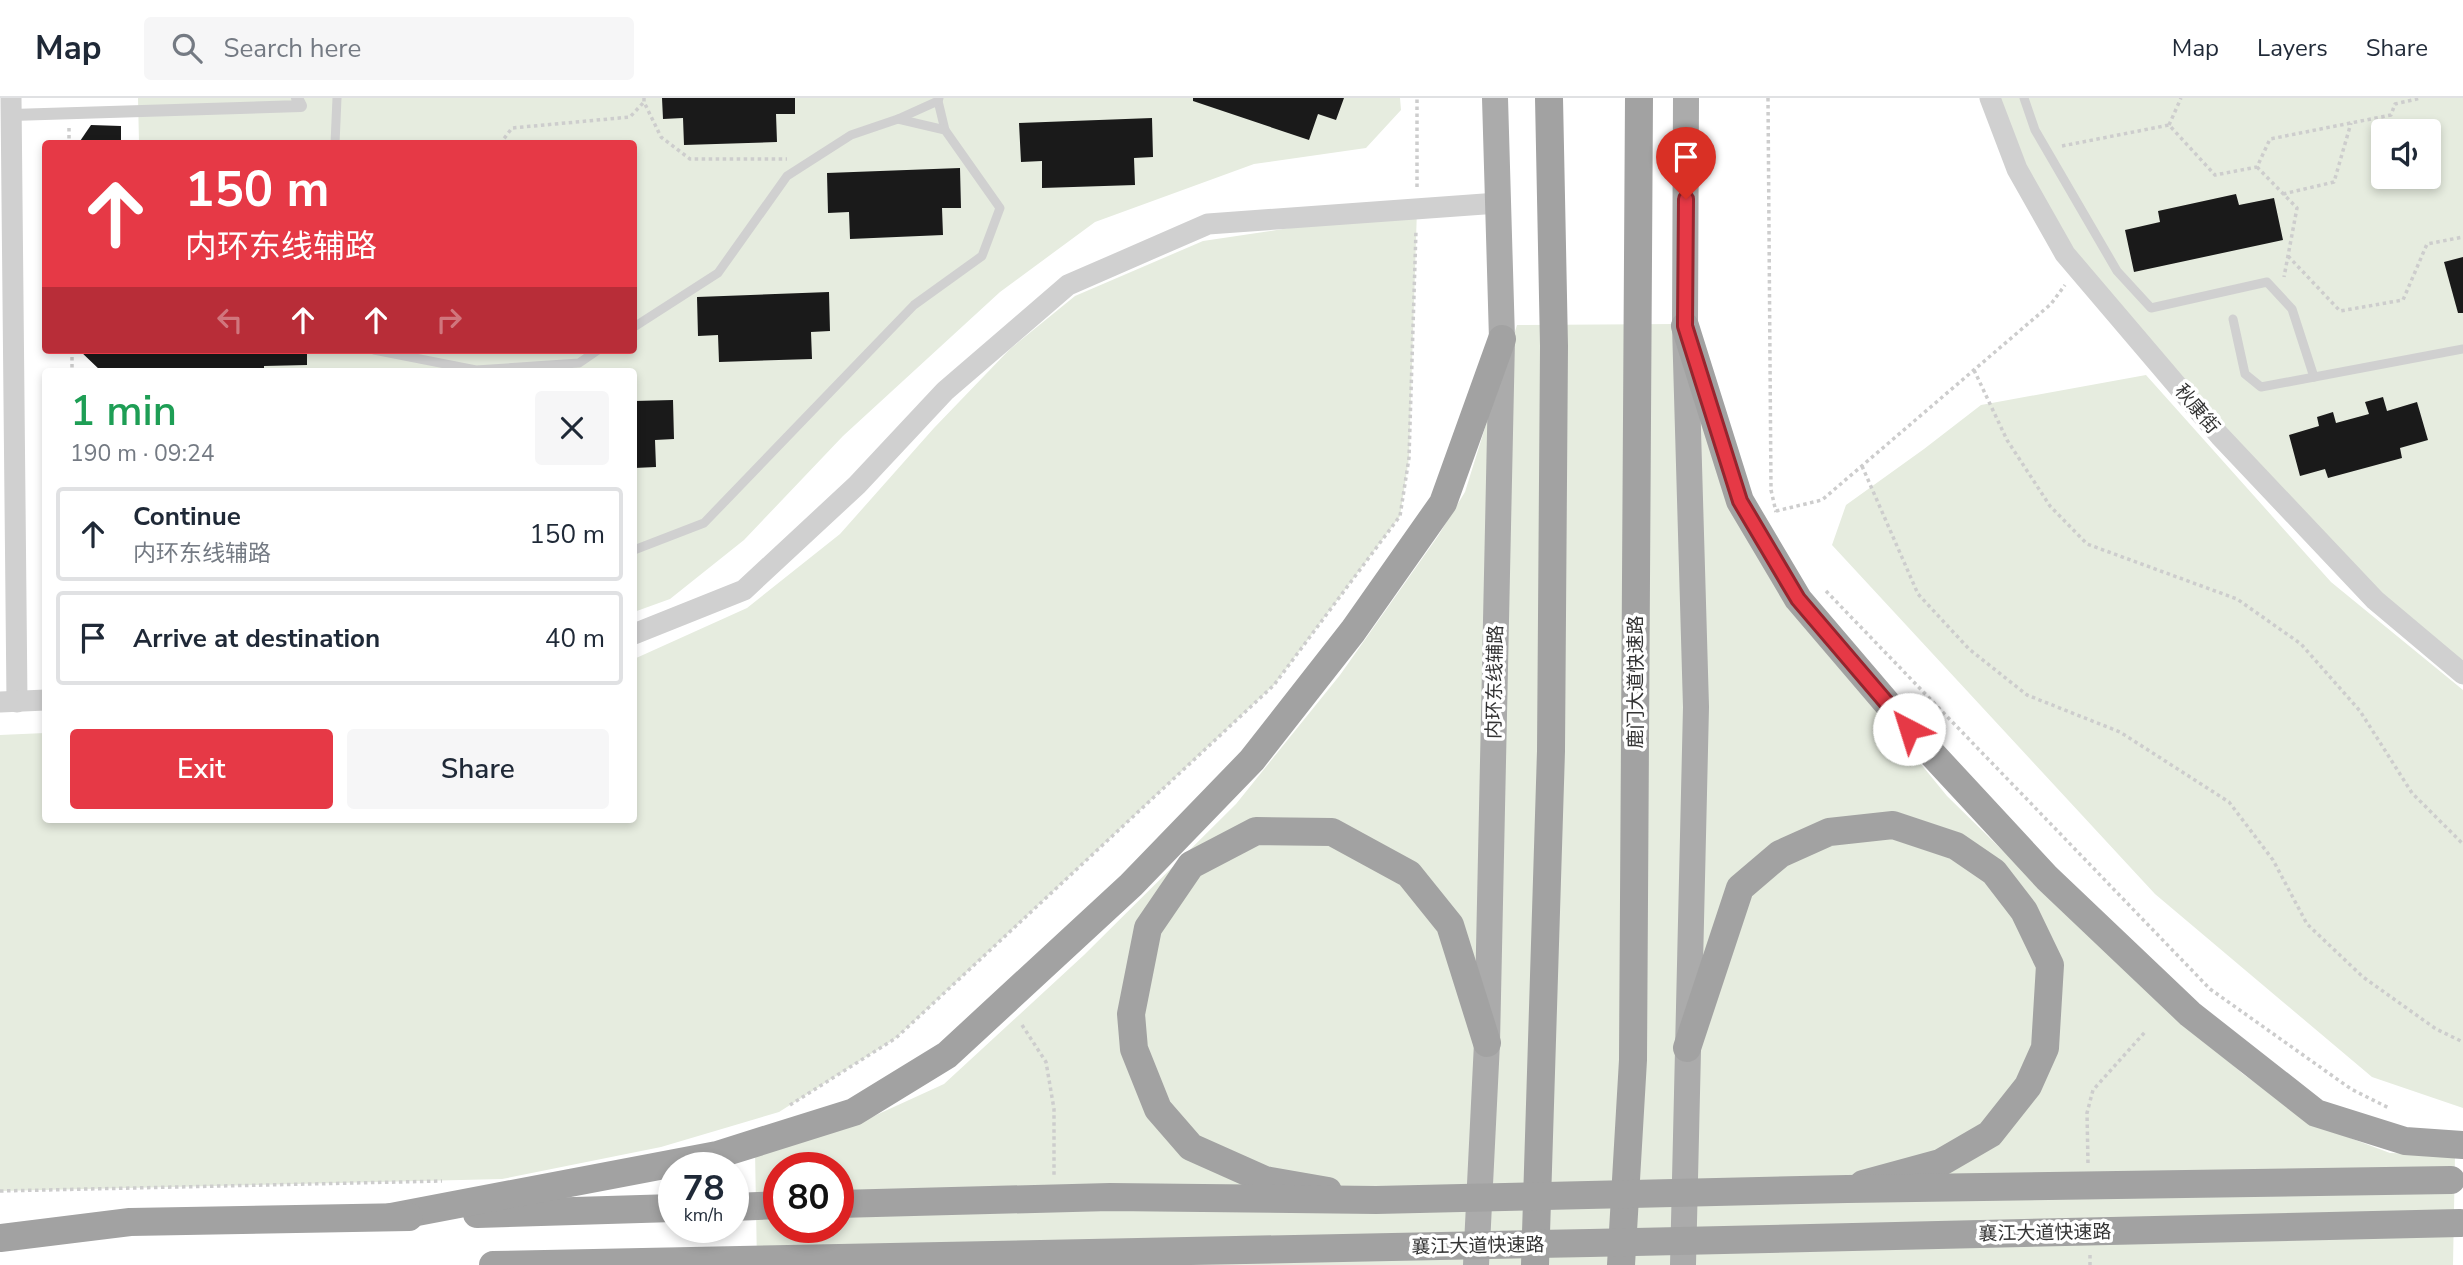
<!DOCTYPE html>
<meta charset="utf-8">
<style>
body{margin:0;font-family:"Nunito Sans","Noto Sans SC",sans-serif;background:#f6f6f7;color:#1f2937;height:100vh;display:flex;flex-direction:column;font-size:26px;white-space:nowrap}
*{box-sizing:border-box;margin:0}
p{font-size:23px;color:#747a83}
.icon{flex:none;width:38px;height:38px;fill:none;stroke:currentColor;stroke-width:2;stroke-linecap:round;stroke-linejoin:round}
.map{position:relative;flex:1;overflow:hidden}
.side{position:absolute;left:42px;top:270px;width:595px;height:455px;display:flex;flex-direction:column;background:#fff;border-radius:7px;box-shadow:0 4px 10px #0003}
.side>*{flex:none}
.top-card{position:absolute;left:42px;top:42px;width:595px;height:214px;border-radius:7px;box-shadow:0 4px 10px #0003;background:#e63946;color:#fff;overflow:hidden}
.fabs{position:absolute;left:2371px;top:21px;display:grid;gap:14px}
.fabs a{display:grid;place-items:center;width:70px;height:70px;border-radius:7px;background:#fff;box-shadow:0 4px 10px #0003;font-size:35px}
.speed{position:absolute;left:658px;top:1054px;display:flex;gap:14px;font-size:35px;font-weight:700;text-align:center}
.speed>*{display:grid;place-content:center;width:91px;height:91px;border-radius:50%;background:#fff;box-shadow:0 4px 10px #0003;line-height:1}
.speed small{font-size:18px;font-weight:400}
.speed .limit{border:10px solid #d22;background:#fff;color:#111}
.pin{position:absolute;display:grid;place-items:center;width:60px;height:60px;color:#fff;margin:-72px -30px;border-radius:50% 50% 50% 0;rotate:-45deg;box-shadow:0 0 7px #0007}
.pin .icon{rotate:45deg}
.me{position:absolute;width:77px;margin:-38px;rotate:320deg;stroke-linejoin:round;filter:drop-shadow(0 0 5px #0008)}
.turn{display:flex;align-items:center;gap:24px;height:147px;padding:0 28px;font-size:32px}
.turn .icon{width:91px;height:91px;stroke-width:2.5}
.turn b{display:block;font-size:49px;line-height:60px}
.lanes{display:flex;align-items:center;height:66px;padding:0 28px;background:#0003;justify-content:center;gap:35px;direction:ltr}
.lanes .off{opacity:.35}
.round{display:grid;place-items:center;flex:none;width:74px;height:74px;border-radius:7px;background:#f6f6f7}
.headline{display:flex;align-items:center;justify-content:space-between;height:119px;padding:0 28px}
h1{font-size:42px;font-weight:600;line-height:52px;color:#1e9e55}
.primary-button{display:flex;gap:14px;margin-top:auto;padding:14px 28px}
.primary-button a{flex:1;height:80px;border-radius:7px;background:#e63946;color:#fff;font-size:28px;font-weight:600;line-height:80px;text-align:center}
.primary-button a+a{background:#f6f6f7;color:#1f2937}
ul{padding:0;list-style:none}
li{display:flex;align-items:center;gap:21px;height:94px;margin:0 14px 10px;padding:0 14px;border:4px solid #e0e1e3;border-radius:7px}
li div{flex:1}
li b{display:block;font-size:26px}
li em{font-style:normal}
header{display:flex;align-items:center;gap:42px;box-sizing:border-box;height:98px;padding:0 35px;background:#fff;border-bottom:2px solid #e0e1e3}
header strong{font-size:33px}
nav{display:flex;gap:38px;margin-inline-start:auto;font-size:24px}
.search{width:490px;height:63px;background:#f6f6f7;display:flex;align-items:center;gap:18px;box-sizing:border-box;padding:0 24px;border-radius:7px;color:#747a83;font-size:26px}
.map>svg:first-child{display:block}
.green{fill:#e6ecdf;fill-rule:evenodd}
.building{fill:#1a1a1a}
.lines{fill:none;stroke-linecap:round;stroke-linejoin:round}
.path{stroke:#cdcdcd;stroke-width:3.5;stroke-dasharray:3.5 3.5;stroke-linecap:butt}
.service{stroke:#d0d0d0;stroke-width:9}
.pedestrian{stroke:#d0d0d0;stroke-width:12}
.tertiary{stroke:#d0d0d0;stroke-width:21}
.primary{stroke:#ababab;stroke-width:26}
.trunk{stroke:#a2a2a2;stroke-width:28}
.trunk-bridge{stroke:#a2a2a2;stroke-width:28}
.route-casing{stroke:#96252e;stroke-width:18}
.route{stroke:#e63946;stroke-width:12}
.labels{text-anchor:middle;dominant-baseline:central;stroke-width:7;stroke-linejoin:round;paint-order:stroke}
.street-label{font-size:19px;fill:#333;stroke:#fff}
</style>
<header>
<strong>Map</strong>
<div class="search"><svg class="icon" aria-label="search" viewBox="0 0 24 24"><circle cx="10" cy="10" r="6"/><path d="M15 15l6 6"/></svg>Search here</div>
<nav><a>Map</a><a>Layers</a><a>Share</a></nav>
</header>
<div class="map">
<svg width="2463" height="1167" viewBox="0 0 2463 1167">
<rect width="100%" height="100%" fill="#fff"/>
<!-- green -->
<g class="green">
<polygon points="138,0 1400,0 1401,12 1366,50 1254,66 1095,124 1000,194 843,338 744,442 670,501 634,514 634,273 143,273 143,252 634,252 634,46 139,45"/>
<path d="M1990 0H2463V576L2375 502 2065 156ZM2384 33H2429V79H2384Z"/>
<polygon points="1417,111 1409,360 1400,418 1274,587 896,940 779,1014 661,1049 502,1081 0,1093 0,637 45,635 46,721 634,721 634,561 747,510 840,436 934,330 1010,251 1075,198 1203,143"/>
<path d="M1676 226 1741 421 1772 484 1947 698 2104 852 2243 976 2313 1026 2390 1055 2455 1057 2453 1167H757L755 1052 850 1029 944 986 1084 857 1236 706 1340 577 1438 438 1465 394 1517 227ZM779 1069H838V1129H779Z"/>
<polygon points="2146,277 2331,484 2463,592 2463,1010 2372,979 2155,796 1832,447 1846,407 1924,351 1981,307"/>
</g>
<!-- building -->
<g class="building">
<polygon points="662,0 795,0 795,16 776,16 777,44 684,47 683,20 663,21"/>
<polygon points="1193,0 1344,0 1336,22 1318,16 1309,42 1193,3"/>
<polygon points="1152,20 1153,59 1134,60 1135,87 1042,90 1042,63 1021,64 1019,25"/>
<polygon points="91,27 121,28 121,46 78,46"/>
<polygon points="960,70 961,110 942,110 943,137 850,141 849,114 828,115 827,75"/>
<polygon points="2236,96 2239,107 2274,100 2283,142 2134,174 2125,132 2160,124 2158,113"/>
<polygon points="2463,159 2463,215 2458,215 2444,164"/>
<polygon points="829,194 830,233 811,234 812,261 719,264 718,237 698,238 697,199"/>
<polygon points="79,252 307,252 307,267 264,268 264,273 101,273"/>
<polygon points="2383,299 2387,313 2417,304 2428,342 2400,350 2402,360 2328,380 2325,371 2300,378 2289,337 2319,328 2317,319 2333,314 2336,325 2369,316 2365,304"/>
<polygon points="673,302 674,341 655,342 656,369 634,370 634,303"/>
</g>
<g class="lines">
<!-- path -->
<g class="path">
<polyline points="644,0 644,4 661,39 690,61 787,61"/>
<polyline points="1768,0 1771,392 1776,414"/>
<polyline points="2169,27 2181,0"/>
<polyline points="69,30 69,46"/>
<polyline points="500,46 512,30 630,19 644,4"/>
<polyline points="2062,48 2169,27 2215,77 2257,69 2270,41 2391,17 2395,6 2421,0"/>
<polyline points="2257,69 2297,110 2284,179"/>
<polyline points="1417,89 1417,0"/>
<polyline points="2283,96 2334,84 2351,25"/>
<polyline points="2288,158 2340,213 2403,202 2427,146 2463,139"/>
<polyline points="72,252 72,273"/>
<polyline points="1974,272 2007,342 2050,408 2087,446 2237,501 2301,546 2360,613 2412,695 2463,746"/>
<polyline points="1862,368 1918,496 1969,551 2027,597 2120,634 2229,704 2273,762 2307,826 2363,879 2436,931 2463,944"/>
<polyline points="1776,413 1822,402 2051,206 2065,187"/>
<polyline points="1826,493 2210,891 2351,991 2389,1010"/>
<polyline points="1022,927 1046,964 1054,1011 1054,1078"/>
<polyline points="790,1007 896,940 1274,587 1400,418 1409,360 1416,132"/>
<polyline points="2088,1065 2087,1015 2093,992 2145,934"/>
<polyline points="0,1093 442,1083"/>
<polyline points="2090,1157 2090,1167"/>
</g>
<!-- service -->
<g class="service">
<polyline points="2024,0 2035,32 2117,173 2151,210 2267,184 2292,211 2314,279"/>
<polyline points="938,3 945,32"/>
<polyline points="335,46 337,0"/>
<polyline points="2233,221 2245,276 2261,289 2463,251"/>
<polyline points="634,229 718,175 787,78 851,37 898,21 938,3 939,0"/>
<polyline points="374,252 476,272 579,265 598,252"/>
<polyline points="634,452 704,425 914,207 982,158 1000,110 945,32 898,21"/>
</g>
<!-- pedestrian -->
<polyline class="pedestrian" points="12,17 301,8 297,0"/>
<!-- tertiary -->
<g class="tertiary">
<polyline points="11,0 17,604"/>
<polyline points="1990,0 2017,71 2065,156 2220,338 2375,502 2463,576"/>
<polyline points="634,536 744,492 857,387 945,293 1068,187 1208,126 1498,105"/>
<polyline points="0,604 46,602"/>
</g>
<!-- primary -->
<g class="primary">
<polyline points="1476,1167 1487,945 1502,241 1495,0"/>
<polyline points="1683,1167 1696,609 1685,228 1686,0"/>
</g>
<!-- trunk -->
<g class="trunk">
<polyline points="1685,228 1740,403 1798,501 1909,631 2047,780 2190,916 2316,1015 2405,1043 2463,1047"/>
<polyline points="1687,950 1740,790 1780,756 1829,734 1893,727 1956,748 1994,774 2024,813 2050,867 2045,950 2028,988 1990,1036 1940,1065 1863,1086"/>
<polyline points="1328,1093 1265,1082 1191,1049 1158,1011 1134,951 1131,916 1148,830 1191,767 1256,733 1332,734 1409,776 1450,827 1487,945"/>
<polyline points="733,1109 779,1107"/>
<polyline points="477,1116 674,1110"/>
<polyline points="391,1119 717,1057 854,1014 947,957 1131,787 1252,662 1353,533 1443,405 1502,241"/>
<polyline points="0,1140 130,1124 409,1119"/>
<polyline points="1535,1167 1551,653 1554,248 1549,0"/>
<polyline points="1621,1167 1633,962 1639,0"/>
</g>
<!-- trunk-bridge -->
<g class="trunk-bridge">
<polyline points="838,1106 1110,1099 1376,1102 1847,1091 2451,1082"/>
<polyline points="493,1167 1590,1145 2460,1125"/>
</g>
</g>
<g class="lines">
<!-- route casing -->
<g class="route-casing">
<polyline id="route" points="1686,101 1685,228 1740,403 1798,501 1909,631"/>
</g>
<!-- route -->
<use href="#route" class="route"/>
</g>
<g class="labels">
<!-- street labels -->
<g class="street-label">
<text transform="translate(2197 311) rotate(50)">秋康街</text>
<text transform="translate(1495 584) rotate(-89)">内环东线辅路</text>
<text transform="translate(1636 584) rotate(-90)">鹿门大道快速路</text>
<text transform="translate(2045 1135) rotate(-1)">襄江大道快速路</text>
<text transform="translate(1478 1148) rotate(-1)">襄江大道快速路</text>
</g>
</g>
</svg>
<div class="fabs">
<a><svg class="icon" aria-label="sound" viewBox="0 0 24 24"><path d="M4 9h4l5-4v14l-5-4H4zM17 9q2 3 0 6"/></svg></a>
</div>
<div class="speed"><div>78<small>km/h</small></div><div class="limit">80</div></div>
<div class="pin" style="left:1686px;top:101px;background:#d93025"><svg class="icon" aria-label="arrive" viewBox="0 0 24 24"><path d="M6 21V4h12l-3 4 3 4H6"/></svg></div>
<svg class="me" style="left:1909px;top:631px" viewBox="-20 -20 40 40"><circle r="19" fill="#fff"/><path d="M0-13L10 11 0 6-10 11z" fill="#e63946"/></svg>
<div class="top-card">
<div class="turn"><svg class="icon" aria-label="ahead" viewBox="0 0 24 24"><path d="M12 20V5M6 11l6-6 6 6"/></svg><div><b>150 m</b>内环东线辅路</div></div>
<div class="lanes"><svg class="icon off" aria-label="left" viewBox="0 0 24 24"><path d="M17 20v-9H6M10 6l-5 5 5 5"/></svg><svg class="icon" aria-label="ahead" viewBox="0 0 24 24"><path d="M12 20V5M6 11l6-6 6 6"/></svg><svg class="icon" aria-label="ahead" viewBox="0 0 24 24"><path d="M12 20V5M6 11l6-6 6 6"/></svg><svg class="icon off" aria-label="right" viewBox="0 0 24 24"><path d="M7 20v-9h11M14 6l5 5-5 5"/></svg></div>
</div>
<section class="side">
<div class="headline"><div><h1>1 min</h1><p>190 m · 09:24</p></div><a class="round"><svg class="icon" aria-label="close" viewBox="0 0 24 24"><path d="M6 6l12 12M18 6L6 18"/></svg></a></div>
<ul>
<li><svg class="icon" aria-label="ahead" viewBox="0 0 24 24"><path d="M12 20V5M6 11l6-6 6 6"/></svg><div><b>Continue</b><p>内环东线辅路</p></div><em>150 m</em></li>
<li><svg class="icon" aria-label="arrive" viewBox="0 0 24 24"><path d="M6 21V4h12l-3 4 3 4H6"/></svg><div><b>Arrive at destination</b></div><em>40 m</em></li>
</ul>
<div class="primary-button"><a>Exit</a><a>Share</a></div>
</section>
</div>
